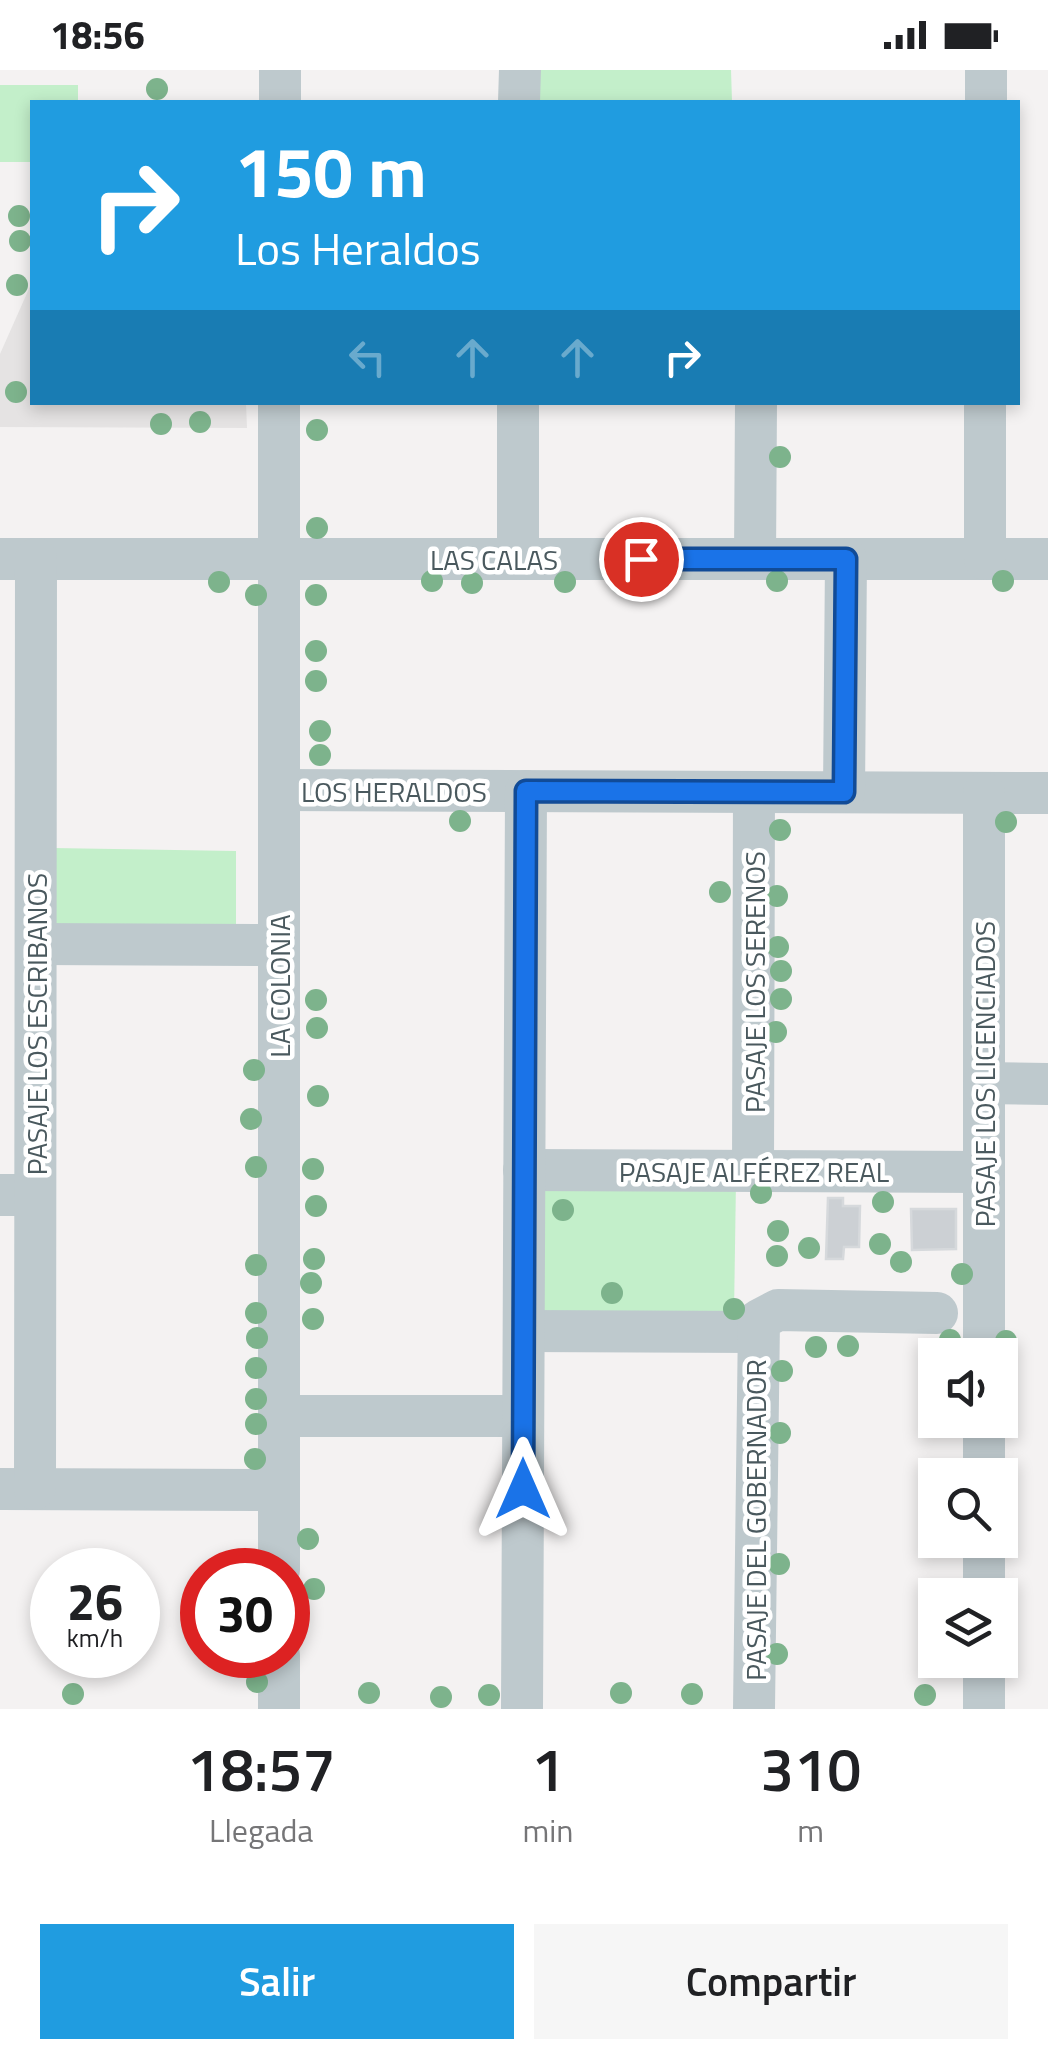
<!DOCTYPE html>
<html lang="es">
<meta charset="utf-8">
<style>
body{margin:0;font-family:"Titillium Web",sans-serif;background:#f6f6f6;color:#202124;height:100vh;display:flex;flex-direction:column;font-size:38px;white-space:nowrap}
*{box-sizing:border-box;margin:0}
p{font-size:32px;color:#757577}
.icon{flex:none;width:55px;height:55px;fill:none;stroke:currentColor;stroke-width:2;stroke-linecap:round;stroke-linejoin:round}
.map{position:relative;height:1639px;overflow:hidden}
.side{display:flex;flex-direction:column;background:#fff;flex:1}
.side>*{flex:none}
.hud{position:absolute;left:30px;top:30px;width:990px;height:305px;border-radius:0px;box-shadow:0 5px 15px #0003;background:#209ce0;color:#fff;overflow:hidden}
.tools{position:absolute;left:918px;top:1268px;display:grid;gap:20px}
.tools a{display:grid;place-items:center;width:100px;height:100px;border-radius:0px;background:#fff;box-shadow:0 5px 15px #0003;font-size:50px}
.speed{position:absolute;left:30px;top:1478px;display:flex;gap:20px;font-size:50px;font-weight:700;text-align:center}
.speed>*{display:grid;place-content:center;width:130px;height:130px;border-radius:50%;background:#fff;box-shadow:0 5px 15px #0003;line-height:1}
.speed small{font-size:25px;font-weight:400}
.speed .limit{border:15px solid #d22;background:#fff;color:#111}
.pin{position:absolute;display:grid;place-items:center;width:85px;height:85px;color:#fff;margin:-42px;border:5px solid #fff;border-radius:50%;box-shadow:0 2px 10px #0007}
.me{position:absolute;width:110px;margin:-55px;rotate:0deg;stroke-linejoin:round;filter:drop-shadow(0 0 8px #0008)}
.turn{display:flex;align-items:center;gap:35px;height:210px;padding:0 40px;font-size:45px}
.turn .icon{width:130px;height:130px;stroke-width:2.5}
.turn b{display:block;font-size:70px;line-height:85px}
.lanes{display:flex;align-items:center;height:95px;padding:0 40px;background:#0003;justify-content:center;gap:50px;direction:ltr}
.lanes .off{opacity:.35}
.eta{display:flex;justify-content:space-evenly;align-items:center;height:170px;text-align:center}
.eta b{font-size:60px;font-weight:600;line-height:70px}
.button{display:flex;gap:20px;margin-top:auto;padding:20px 40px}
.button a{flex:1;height:115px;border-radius:0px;background:#209ce0;color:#fff;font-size:40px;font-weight:600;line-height:115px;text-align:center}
.button a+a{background:#f6f6f6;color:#202124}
.status{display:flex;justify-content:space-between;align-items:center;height:70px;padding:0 50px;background:#fff;direction:ltr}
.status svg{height:28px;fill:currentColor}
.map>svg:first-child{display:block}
.education{fill:#e5e3e3}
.green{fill:#c3efca}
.building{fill:#ccd0d4;stroke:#d6d9dc;stroke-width:2.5}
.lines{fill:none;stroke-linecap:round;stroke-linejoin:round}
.minor{stroke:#bec9cd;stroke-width:42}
.tree{fill:#7db38c}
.route-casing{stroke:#114b97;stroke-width:25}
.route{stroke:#1a73e8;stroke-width:18}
.labels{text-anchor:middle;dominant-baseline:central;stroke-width:9;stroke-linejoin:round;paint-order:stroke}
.street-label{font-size:28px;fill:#4a595e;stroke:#fff}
</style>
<div class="status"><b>18:56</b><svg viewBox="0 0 49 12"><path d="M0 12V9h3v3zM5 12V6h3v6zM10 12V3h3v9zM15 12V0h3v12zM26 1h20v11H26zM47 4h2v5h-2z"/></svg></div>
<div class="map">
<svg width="1048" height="1639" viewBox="0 0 1048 1639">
<rect width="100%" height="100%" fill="#f4f2f2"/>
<!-- education -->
<polygon class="education" points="32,212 32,332 246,333 247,358 0,357 0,284"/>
<!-- green -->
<g class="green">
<polygon points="539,0 731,0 732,32 539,32"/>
<polygon points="0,15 78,15 78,32 32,32 32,92 0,92"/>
<polygon points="53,778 236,781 236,863 55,859"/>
<polygon points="550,1106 736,1110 734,1244 543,1243 542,1122"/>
</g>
<!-- building -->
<g class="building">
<polygon points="828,1128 843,1128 843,1136 860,1136 859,1177 844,1177 843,1189 826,1189"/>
<polygon points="911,1139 956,1139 956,1179 912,1180"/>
</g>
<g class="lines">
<!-- minor -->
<g class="minor">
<polyline points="280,32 280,0"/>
<polyline points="519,32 520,0"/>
<polyline points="986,32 986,0"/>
<polyline points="0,489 1048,489"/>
<polyline points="518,489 518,332"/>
<polyline points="755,489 756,332"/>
<polyline points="985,489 985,332"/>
<polyline points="279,720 1048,723"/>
<polyline points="844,722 846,489"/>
<polyline points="984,723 984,1285"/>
<polyline points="36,874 279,875"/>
<polyline points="984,1013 1048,1014"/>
<polyline points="524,1100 984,1102"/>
<polyline points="753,1101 754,722"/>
<polyline points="0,1125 35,1125"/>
<polyline points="524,1261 756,1262"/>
<polyline points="279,1346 523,1346"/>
<polyline points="984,1350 984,1405"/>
<polyline points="0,1419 279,1420"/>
<polyline points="35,1419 36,489"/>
<polyline points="984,1470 984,1525"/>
<polyline points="279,1500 279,332"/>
<polyline points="984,1590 984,1639"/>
<polyline points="279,1639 279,1585"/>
<polyline points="522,1639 526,721"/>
<polyline points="754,1639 759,1250 778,1240 937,1243"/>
</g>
</g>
<!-- trees -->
<g class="tree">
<circle cx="157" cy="19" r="11"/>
<circle cx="19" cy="146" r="11"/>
<circle cx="20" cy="171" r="11"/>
<circle cx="17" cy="215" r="11"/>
<circle cx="16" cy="322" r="11"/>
<circle cx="200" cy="352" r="11"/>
<circle cx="161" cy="354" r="11"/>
<circle cx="317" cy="360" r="11"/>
<circle cx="780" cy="387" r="11"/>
<circle cx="317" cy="458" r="11"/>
<circle cx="432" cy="511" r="11"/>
<circle cx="777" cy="511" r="11"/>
<circle cx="1003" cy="511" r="11"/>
<circle cx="219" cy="512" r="11"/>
<circle cx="565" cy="512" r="11"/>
<circle cx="472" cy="513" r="11"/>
<circle cx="621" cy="513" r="11"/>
<circle cx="256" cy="525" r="11"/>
<circle cx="316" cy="525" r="11"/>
<circle cx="316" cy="581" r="11"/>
<circle cx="316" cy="611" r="11"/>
<circle cx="320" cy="661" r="11"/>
<circle cx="320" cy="685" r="11"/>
<circle cx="460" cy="751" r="11"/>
<circle cx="1006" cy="752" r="11"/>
<circle cx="780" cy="760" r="11"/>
<circle cx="720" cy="822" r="11"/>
<circle cx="777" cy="826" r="11"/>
<circle cx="778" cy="877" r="11"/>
<circle cx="781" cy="901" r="11"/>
<circle cx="781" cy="929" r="11"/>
<circle cx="316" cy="930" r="11"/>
<circle cx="317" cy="958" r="11"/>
<circle cx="776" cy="962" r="11"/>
<circle cx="254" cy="1000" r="11"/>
<circle cx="318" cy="1026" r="11"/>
<circle cx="251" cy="1049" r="11"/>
<circle cx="256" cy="1097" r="11"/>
<circle cx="313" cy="1099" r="11"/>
<circle cx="761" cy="1123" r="11"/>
<circle cx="883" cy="1132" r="11"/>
<circle cx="316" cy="1136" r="11"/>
<circle cx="563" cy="1140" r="11"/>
<circle cx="778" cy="1161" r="11"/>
<circle cx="880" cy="1174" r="11"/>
<circle cx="809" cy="1178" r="11"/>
<circle cx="777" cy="1186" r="11"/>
<circle cx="314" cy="1189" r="11"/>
<circle cx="901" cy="1192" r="11"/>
<circle cx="256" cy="1195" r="11"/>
<circle cx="962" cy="1204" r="11"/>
<circle cx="311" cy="1213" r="11"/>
<circle cx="612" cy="1223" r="11"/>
<circle cx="734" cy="1239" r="11"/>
<circle cx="256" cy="1243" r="11"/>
<circle cx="313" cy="1249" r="11"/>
<circle cx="257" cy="1268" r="11"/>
<circle cx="950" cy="1270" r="11"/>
<circle cx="1006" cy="1271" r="11"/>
<circle cx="848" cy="1276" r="11"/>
<circle cx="816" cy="1277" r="11"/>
<circle cx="256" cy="1298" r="11"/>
<circle cx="782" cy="1301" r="11"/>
<circle cx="256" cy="1329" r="11"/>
<circle cx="256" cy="1354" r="11"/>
<circle cx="780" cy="1363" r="11"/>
<circle cx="255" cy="1389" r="11"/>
<circle cx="308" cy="1469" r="11"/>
<circle cx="779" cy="1494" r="11"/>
<circle cx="314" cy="1519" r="11"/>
<circle cx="777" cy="1584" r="11"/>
<circle cx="257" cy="1612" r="11"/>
<circle cx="369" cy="1623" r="11"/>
<circle cx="621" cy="1623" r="11"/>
<circle cx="73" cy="1624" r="11"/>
<circle cx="692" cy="1624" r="11"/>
<circle cx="489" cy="1625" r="11"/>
<circle cx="925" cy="1625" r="11"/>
<circle cx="441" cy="1627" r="11"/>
</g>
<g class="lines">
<!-- route casing -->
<g class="route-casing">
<polyline id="route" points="523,1419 526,721 844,722 846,489 641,489"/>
</g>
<!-- route -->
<use href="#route" class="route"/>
</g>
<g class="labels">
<!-- street labels -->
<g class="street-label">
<text x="494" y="489">LAS CALAS</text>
<text x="394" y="721">LOS HERALDOS</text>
<text transform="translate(754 912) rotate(-90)">PASAJE LOS SERENOS</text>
<text transform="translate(279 916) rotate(-90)">LA COLONIA</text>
<text transform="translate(36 954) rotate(-90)">PASAJE LOS ESCRIBANOS</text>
<text transform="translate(984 1004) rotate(-90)">PASAJE LOS LICENCIADOS</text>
<text x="754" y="1101">PASAJE ALFÉREZ REAL</text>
<text transform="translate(755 1450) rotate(-90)">PASAJE DEL GOBERNADOR</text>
</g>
</g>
</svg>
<div class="tools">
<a><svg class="icon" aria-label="sound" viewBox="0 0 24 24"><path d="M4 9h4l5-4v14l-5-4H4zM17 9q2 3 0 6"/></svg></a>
<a><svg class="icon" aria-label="search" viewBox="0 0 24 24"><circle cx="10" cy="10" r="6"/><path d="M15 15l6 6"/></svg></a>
<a><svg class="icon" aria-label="layers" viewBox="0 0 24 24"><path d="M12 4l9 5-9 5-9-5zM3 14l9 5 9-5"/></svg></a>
</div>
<div class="speed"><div>26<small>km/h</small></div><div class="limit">30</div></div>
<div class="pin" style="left:641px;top:489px;background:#d93025"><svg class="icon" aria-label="arrive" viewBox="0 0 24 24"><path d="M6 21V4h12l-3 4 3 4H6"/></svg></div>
<svg class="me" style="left:523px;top:1419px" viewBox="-20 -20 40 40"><path d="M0-17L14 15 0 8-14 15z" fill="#1a73e8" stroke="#fff" stroke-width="4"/></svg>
<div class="hud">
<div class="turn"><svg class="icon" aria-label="right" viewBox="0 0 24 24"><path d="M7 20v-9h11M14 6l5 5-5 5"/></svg><div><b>150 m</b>Los Heraldos</div></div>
<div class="lanes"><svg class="icon off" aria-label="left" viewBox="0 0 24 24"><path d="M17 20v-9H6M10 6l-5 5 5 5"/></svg><svg class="icon off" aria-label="ahead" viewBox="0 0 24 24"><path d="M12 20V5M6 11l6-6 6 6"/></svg><svg class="icon off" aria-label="ahead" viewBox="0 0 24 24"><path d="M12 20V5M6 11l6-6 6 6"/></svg><svg class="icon" aria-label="right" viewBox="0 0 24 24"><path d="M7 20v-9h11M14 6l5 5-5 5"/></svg></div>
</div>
</div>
<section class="side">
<div class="eta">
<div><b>18:57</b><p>Llegada</p></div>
<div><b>1</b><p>min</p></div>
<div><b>310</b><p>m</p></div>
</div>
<div class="button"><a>Salir</a><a>Compartir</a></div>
</section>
